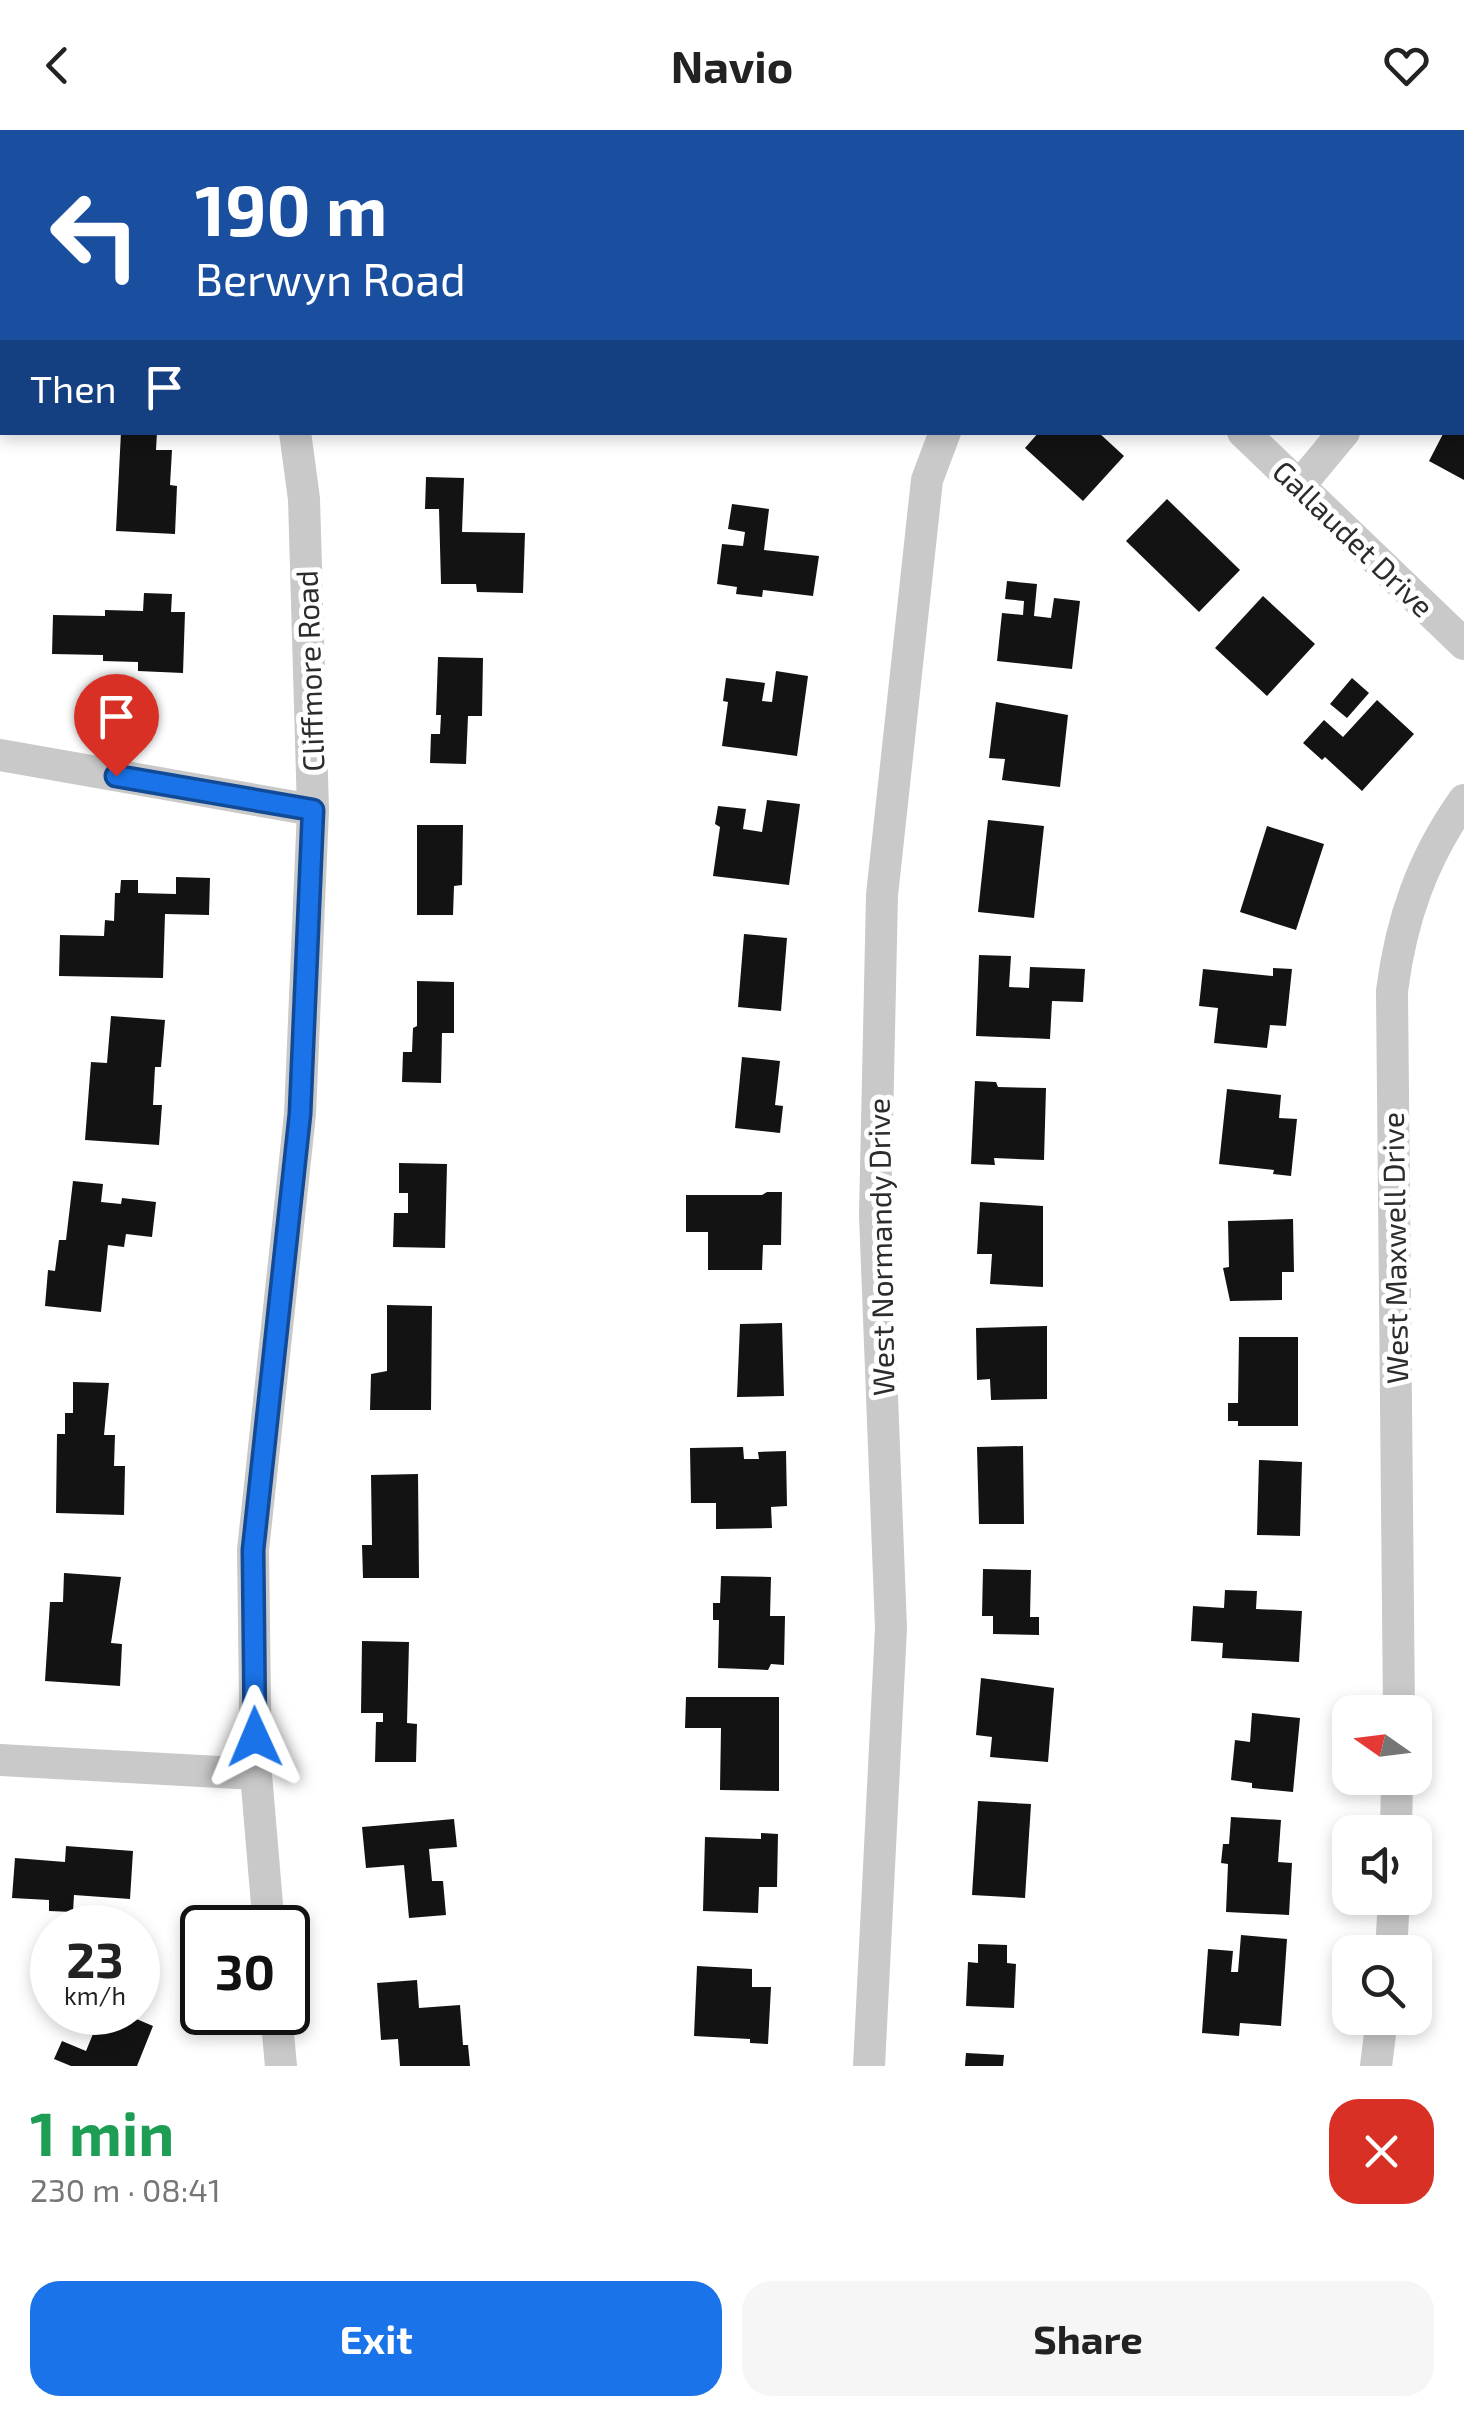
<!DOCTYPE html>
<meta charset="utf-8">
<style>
body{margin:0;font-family:"Exo 2",sans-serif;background:#f6f6f6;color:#222;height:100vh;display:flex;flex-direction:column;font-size:38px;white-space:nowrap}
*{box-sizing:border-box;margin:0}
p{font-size:32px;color:#767676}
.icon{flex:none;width:55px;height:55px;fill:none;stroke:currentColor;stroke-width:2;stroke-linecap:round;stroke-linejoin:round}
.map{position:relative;height:1936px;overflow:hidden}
.sheet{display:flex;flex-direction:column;background:#fff;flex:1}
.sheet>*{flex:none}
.banner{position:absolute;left:0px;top:0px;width:1465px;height:305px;box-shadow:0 5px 15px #0003;background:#1a4fa0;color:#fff;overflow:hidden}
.needle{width:65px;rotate:284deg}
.buttons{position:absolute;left:1332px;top:1565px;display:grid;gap:20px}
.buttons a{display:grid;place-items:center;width:100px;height:100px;border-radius:20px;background:#fff;box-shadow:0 5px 15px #0003;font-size:50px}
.speed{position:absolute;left:30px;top:1775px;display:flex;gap:20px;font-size:50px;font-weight:700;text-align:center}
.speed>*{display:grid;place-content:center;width:130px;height:130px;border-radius:50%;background:#fff;box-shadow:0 5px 15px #0003;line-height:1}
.speed small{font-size:25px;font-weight:400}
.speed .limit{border:5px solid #111;border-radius:15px;background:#fff;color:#111}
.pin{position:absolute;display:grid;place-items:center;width:85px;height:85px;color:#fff;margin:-102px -42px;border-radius:50% 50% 50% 0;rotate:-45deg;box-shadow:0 0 10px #0007}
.pin .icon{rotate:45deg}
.me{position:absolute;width:110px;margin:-55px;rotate:359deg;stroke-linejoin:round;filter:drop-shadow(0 0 8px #0008)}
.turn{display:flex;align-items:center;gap:35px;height:210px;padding:0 30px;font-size:45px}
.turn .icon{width:130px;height:130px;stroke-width:2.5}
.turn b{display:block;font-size:70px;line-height:85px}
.then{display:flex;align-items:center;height:95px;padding:0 30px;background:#0003;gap:20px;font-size:38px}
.round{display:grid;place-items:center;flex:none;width:105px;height:105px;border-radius:30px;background:#f6f6f6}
.headline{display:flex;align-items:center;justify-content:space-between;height:170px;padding:0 30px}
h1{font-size:60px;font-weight:700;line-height:75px;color:#1e9e55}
.button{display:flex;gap:20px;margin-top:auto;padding:20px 30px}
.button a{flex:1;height:115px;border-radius:30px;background:#1a73e8;color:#fff;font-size:40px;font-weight:700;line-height:115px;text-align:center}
.button a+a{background:#f6f6f6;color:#222}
header{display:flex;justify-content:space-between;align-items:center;height:130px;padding:0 30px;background:#fff;font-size:45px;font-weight:700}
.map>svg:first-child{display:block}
.green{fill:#e1e9da}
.building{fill:#131313}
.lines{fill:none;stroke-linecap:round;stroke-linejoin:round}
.street{stroke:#c9c9c9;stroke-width:32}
.route-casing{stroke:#114b97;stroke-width:25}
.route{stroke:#1a73e8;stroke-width:18}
.labels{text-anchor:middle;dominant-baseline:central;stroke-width:10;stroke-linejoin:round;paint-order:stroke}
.street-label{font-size:30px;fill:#2c2c2c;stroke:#fff}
</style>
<header><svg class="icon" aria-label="back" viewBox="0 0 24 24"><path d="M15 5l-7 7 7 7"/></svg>Navio<svg class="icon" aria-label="heart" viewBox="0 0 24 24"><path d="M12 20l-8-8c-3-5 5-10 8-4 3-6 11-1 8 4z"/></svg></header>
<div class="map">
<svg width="1464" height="1936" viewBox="0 0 1464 1936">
<rect width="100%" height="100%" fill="#fff"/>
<!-- green -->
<polygon class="green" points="0,0 218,0 218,2 2,2 2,217"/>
<!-- building -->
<g class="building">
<polygon points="121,302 157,302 156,320 172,320 170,355 177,356 175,404 116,401"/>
<polygon points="1039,302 1098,302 1124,326 1083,371 1025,318"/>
<polygon points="1444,302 1464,302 1464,350 1429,331"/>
<polygon points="426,347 464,348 462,402 525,403 523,463 477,462 476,454 441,454 439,379 425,379"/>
<polygon points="1167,369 1240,440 1199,482 1126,411"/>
<polygon points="732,374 769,379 764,420 819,426 813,466 763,460 762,467 736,464 737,457 717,454 722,414 743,416 745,402 728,399"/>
<polygon points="1007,451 1037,454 1034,486 1051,488 1054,468 1080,471 1072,539 997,531 1002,483 1023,485 1024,471 1005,469"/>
<polygon points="144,463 172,464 171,482 185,482 183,543 138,541 138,532 103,531 103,525 52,524 53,485 105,486 105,480 143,481"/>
<polygon points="1263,466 1315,514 1267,566 1215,518"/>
<polygon points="438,527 483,528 482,586 468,586 466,634 430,633 431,604 440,604 441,585 436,585"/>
<polygon points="776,541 808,546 797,626 722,616 728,572 723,571 726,548 765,553 762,571 772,572"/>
<polygon points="1352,548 1369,563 1347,588 1330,574"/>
<polygon points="1377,570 1414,604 1362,661 1325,627 1322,630 1303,613 1324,590 1343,607"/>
<polygon points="996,572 1068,585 1060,657 1002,650 1005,629 989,628"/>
<polygon points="767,670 800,674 789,755 713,746 720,697 715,694 718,676 746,679 743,699 762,702"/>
<polygon points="988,690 1044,696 1034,788 978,782"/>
<polygon points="417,695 463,695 462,755 454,756 453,785 417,785"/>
<polygon points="1267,696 1324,714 1296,800 1240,782"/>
<polygon points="176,747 210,748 209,785 165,784 163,848 59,846 60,805 104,806 105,790 114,791 115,763 120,763 121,750 138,750 138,763 176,764"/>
<polygon points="744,804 787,808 781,881 738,877"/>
<polygon points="979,825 1011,826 1009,857 1029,858 1030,837 1085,839 1083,872 1052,871 1050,909 976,906"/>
<polygon points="1273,838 1292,839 1286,896 1270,895 1267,918 1214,913 1218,878 1199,876 1203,839 1273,846"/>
<polygon points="417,851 454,852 454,903 442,903 441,953 402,952 403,922 412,922 413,898 417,896"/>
<polygon points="111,886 165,890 161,937 155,937 153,975 162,975 159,1015 85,1010 91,932 107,933"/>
<polygon points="742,927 780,931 775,975 783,976 780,1003 735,998"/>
<polygon points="975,951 996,952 998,957 1046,958 1044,1030 994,1028 995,1035 971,1034"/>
<polygon points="1227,959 1281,965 1279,988 1297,989 1291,1046 1273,1044 1274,1040 1219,1034"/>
<polygon points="399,1033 447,1034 445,1118 393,1117 394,1083 408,1083 408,1063 399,1063"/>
<polygon points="73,1051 103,1054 101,1072 121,1074 122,1068 156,1072 152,1107 126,1104 124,1117 108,1115 101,1182 45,1176 48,1140 55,1141 59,1110 66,1110"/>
<polygon points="767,1062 782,1062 781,1115 763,1115 762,1140 708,1140 708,1102 686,1102 686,1065 762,1065"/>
<polygon points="980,1072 1043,1076 1043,1157 990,1154 992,1124 977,1124"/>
<polygon points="1293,1089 1294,1142 1282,1142 1282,1170 1230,1171 1223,1138 1229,1137 1228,1091"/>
<polygon points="387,1175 432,1176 431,1280 370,1280 371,1244 387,1241"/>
<polygon points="782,1193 784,1266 737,1267 740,1194"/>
<polygon points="1047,1196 1047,1269 991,1270 990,1249 977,1250 976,1198"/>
<polygon points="1239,1207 1298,1207 1298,1296 1238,1296 1238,1291 1228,1291 1228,1273 1238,1273"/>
<polygon points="73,1252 109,1253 104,1305 115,1305 114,1336 125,1336 124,1385 56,1383 57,1304 65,1304 65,1283 73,1283"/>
<polygon points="1023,1316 1024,1394 979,1394 977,1317"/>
<polygon points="743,1317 744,1329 759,1329 758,1322 786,1321 787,1376 771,1377 772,1398 716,1399 716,1373 691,1373 690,1318"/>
<polygon points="1259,1330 1302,1332 1300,1406 1257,1405"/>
<polygon points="418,1344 419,1448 363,1448 362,1415 372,1415 371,1345"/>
<polygon points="983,1439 1031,1440 1030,1487 1039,1487 1039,1505 993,1504 993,1486 982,1486"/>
<polygon points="64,1443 121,1447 111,1513 122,1514 120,1556 45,1551 50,1472 63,1472"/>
<polygon points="721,1446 771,1447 770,1486 785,1486 784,1535 771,1534 768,1540 718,1538 719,1490 713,1490 713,1473 720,1473"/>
<polygon points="1225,1460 1257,1461 1256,1479 1302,1481 1299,1532 1222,1528 1223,1513 1191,1511 1193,1476 1224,1478"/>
<polygon points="362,1511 409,1512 407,1593 417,1594 416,1632 375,1632 376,1592 383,1592 383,1583 361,1583"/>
<polygon points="981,1548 1054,1558 1048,1632 990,1627 992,1607 976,1605"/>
<polygon points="686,1567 779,1567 779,1661 720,1660 721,1598 685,1598"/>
<polygon points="1252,1583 1300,1588 1293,1662 1252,1658 1252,1653 1231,1650 1235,1610 1250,1612"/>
<polygon points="978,1671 1031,1674 1025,1768 972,1765"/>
<polygon points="1231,1687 1281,1690 1278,1732 1292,1733 1289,1785 1226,1782 1228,1734 1221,1733 1223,1714 1229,1714"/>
<polygon points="454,1689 457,1717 429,1719 432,1751 443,1751 446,1785 409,1788 404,1735 366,1738 362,1697"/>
<polygon points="761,1703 778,1704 777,1757 759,1757 758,1783 703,1781 705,1707 761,1709"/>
<polygon points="66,1716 133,1721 130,1769 74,1765 73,1782 49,1781 49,1770 12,1768 15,1728 65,1732"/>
<polygon points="1241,1805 1287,1809 1281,1896 1240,1893 1239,1906 1202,1903 1208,1819 1233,1821 1231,1842 1238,1842"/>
<polygon points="978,1814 1007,1815 1007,1833 1016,1834 1014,1878 966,1876 968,1832 978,1833"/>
<polygon points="697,1836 752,1839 752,1857 771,1857 768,1914 750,1913 750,1909 694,1906"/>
<polygon points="417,1850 419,1878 460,1875 463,1915 468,1915 470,1936 400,1936 398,1909 381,1910 377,1853"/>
<polygon points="102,1882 120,1882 153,1896 137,1936 71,1936 54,1929 62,1911 86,1921"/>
<polygon points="966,1923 1004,1925 1003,1936 965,1936"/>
</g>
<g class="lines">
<!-- street -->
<g class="street">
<polyline points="261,0 261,2"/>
<polyline points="924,0 926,2"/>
<polyline points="1417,0 1417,2"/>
<polyline points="1243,302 1464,514"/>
<polyline points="1300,355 1344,302"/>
<polyline points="0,625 313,680"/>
<path d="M1399 1582 1392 861C1401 790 1422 729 1464 670"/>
<polyline points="0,1630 256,1644"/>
<polyline points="1396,1702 1397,1648"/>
<polyline points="269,1798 256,1644 253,1420 300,984 313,680 304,369 295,302"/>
<polyline points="1391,1822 1394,1768"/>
<polyline points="276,1882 281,1936"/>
<polyline points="869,1936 891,1498 875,1085 882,765 927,350 945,302"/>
<polyline points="1376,1936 1382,1888"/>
</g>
</g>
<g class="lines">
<!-- route casing -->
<g class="route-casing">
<polyline id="route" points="116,646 313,680 300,984 253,1420 255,1607"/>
</g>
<!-- route -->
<use href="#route" class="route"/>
</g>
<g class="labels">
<!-- street labels -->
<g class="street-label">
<text transform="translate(1354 408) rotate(44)">Gallaudet Drive</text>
<text transform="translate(309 541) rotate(-92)">Cliffmore Road</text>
<text transform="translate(880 1117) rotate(-91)">West Normandy Drive</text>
<text transform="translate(1394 1118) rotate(-91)">West Maxwell Drive</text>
</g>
</g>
</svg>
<div class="buttons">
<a><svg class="needle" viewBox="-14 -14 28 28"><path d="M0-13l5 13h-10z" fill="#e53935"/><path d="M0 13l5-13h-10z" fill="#767676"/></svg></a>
<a><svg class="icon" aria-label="sound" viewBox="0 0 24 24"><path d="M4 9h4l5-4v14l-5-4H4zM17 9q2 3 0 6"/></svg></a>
<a><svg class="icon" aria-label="search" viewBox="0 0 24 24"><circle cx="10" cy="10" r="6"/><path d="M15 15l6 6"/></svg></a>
</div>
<div class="speed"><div>23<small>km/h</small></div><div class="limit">30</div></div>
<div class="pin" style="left:116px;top:646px;background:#d93025"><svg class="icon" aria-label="arrive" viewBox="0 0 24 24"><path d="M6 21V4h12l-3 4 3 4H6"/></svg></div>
<svg class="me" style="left:255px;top:1607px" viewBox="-20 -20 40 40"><path d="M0-17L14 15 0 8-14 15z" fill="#1a73e8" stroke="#fff" stroke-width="4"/></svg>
<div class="banner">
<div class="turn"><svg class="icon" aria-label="left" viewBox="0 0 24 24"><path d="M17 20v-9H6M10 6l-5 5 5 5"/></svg><div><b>190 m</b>Berwyn Road</div></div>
<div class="then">Then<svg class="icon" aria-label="arrive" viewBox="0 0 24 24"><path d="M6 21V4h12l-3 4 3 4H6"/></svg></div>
</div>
</div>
<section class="sheet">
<div class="headline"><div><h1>1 min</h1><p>230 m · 08:41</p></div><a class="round" style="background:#d93025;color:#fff"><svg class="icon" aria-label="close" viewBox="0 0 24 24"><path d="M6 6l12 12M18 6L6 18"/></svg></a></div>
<div class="button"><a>Exit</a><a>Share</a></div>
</section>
